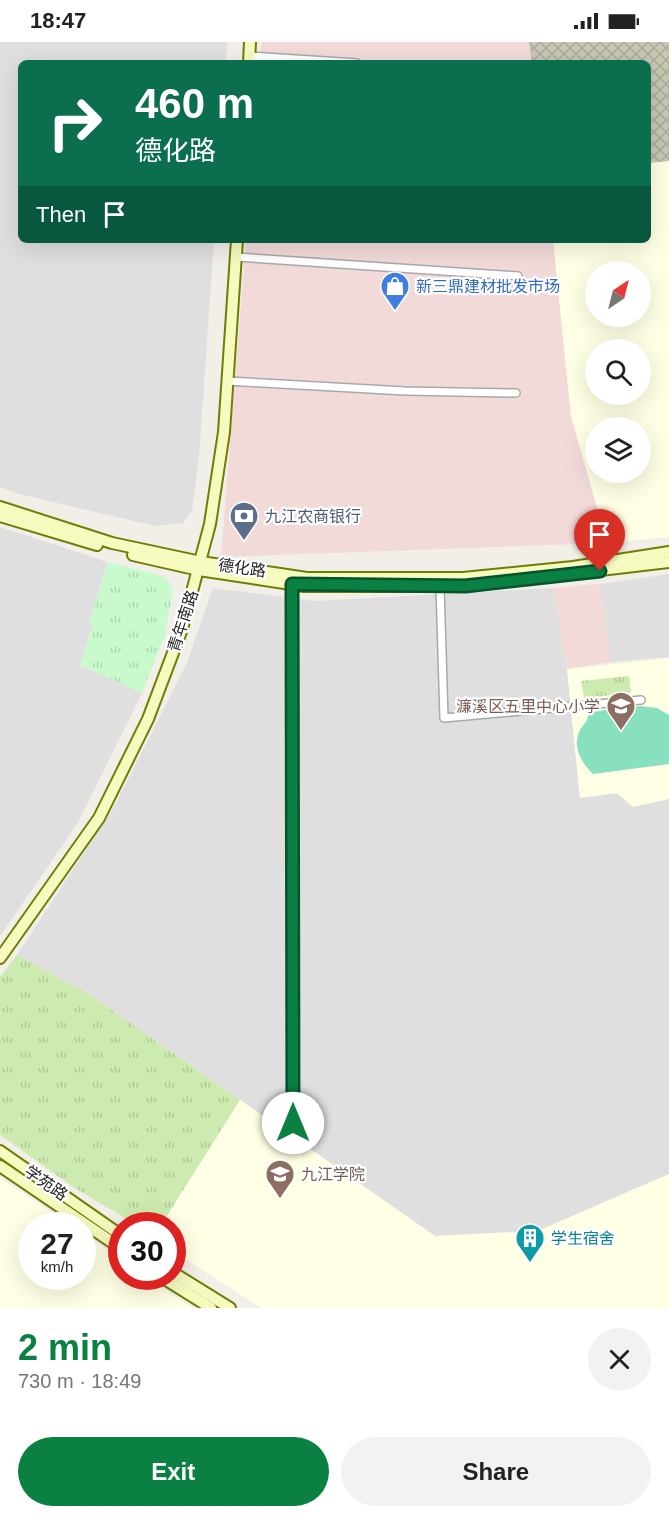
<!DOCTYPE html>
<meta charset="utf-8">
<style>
body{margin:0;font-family:Arial,"Noto Sans SC",sans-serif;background:#f2f2f2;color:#222;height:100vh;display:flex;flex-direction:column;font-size:22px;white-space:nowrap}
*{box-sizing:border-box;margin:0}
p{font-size:20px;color:#767676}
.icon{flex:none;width:33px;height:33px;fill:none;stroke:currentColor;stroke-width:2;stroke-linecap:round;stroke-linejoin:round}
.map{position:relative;height:1266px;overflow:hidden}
.side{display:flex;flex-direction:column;background:#fff;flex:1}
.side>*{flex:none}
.banner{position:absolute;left:18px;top:18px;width:633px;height:183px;border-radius:9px;box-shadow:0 6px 24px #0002;background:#0b6e4f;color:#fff;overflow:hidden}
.needle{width:39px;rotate:35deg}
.tools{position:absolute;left:585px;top:219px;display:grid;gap:12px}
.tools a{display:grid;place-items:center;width:66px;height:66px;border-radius:50%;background:#fff;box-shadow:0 6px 24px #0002;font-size:30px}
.speed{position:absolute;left:18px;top:1170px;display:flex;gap:12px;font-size:30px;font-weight:700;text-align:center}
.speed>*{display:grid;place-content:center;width:78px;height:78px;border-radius:50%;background:#fff;box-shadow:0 6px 24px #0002;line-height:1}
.speed small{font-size:15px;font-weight:400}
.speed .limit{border:9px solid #d22;background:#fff;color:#111}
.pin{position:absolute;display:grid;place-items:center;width:51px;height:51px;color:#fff;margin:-62px -26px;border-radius:50% 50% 50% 0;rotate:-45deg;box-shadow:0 0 6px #0007}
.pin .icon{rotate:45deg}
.me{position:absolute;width:66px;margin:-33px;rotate:0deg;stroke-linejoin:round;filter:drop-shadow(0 0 4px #0008)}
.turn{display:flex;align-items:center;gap:21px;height:126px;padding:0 18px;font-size:27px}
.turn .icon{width:78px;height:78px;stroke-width:2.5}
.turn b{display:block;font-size:42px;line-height:51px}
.then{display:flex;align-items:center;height:57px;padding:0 18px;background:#0003;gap:12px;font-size:22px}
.round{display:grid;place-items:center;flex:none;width:63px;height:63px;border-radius:32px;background:#f2f2f2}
.overview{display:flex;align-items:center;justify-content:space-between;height:102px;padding:0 18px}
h1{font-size:36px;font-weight:700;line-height:45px;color:#0b8043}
.action{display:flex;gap:12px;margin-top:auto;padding:12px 18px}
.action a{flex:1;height:69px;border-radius:36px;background:#0b8043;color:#fff;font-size:24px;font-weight:700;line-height:69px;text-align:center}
.action a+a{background:#f2f2f2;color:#222}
.status{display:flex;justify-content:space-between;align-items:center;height:42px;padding:0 30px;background:#fff;direction:ltr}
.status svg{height:16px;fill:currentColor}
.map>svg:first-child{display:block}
.residential{fill:#e0dfdf}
.commercial{fill:#f2dad9}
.education{fill:#ffffe5;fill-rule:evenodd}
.construction{fill:url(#construction-cross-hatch)}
.grass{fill:url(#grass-tufts)}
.park{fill:url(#park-tufts)}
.pitch{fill:#88e0be}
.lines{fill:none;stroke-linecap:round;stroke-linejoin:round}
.street-casing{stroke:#a9a9a9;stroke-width:10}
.secondary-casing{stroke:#707d05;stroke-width:14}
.street{stroke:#fff;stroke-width:7}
.secondary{stroke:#f7fabf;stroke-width:10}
.route-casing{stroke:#07532c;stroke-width:15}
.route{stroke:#0b8043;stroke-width:10}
.labels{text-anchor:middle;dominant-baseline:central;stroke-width:4.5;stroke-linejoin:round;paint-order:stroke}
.shop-label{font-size:16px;fill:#366cbe;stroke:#fff;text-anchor:start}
.service-label{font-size:16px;fill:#4e5e75;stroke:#fff;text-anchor:start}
.street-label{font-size:16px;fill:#222;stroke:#fff}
.education-label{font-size:16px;fill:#785e54;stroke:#fff;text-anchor:end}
.culture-label{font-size:16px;fill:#0d838f;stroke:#fff;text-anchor:start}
</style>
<div class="status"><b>18:47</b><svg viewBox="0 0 49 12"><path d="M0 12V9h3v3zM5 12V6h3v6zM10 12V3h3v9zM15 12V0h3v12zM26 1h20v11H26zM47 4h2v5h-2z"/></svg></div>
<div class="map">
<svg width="669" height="1266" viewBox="0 0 669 1266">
<defs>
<pattern id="construction-cross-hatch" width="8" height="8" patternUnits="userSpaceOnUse" patternTransform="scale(1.5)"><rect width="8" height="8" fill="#c7c7b4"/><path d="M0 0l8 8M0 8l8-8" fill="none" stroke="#abab9a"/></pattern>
<pattern id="grass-tufts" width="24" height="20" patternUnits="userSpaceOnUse" patternTransform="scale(1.5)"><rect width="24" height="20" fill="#cdebb0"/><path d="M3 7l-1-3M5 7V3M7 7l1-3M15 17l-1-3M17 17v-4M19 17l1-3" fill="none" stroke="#b0c997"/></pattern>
<pattern id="park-tufts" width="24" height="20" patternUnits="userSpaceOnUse" patternTransform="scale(1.5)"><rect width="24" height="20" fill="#c8facc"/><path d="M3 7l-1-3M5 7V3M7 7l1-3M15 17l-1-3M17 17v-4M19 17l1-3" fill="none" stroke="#acd6af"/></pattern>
</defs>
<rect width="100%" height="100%" fill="#f2efe9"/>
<!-- residential -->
<g class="residential">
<polygon points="0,0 227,0 226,21 21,21 21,198 214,198 199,415 192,469 183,481 155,484 19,452 0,445"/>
<polygon points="0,485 108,520 89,580 93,582 80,623 142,651 77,782 0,894"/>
<polygon points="669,532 669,615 611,620 600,542"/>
<polygon points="213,546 316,559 553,546 567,627 580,755 618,751 660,758 669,757 669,1132 538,1189 435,1194 89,952 17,913 115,763 187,621"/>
</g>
<!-- commercial -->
<g class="commercial">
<polygon points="262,0 529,0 532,21 260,21"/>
<polygon points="246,198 553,198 571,374 607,501 221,515"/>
<polygon points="600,542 611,620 567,627 553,546"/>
</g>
<!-- education -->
<g class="education">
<path d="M669 119V495L607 501 571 374 553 198H648V121ZM596 230H640V274H596ZM596 308H640V352H596ZM596 386H640V430H596Z"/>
<polygon points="669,616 669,757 633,765 617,751 580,756 567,627"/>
<polygon points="240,1058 435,1194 538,1189 669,1132 669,1266 261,1266 173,1209 172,1184 161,1183"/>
<polygon points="0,1136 71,1183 32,1184 32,1234 82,1234 83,1191 121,1218 122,1234 145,1235 193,1266 0,1266"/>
</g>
<!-- construction -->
<polygon class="construction" points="529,0 669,0 669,119 648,121 648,21 532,21"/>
<!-- grass -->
<g class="grass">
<polygon points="629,634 631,651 584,656 581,639"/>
<polygon points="17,913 89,952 240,1058 161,1183 137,1183 73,1145 0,1093 0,935"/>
</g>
<!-- park -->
<polygon class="park" points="108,520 163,534 173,546 165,594 142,651 80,623 93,583 89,580"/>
<!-- pitch -->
<path class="pitch" d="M640 664 657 666 669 673V722L593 732C581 720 572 705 580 688 584 681 589 679 588 670Z"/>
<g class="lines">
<!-- street casing -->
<g class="street-casing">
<g id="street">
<polyline points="249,14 357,21"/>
<polyline points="236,215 518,234"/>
<polyline points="227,339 405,349 516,351"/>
<polyline points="292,542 293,1081"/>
<polyline points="440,544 444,676 641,658"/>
</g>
</g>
<!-- secondary casing -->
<g class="secondary-casing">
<g id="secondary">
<polyline points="249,21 250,0"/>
<polyline points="0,465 112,501 201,520 307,536 463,536 573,525 669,510"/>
<polyline points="0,474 97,503"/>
<polyline points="133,513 199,528 304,544 465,544 669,520"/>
<polyline points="0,916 99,776 148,677 182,587 210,482 224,390 237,198"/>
<polyline points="0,1109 122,1194"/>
<polyline points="0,1124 122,1207"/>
<polyline points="172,1230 230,1266"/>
<polyline points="160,1234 211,1266"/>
</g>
</g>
<!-- street -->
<use href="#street" class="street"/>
<!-- secondary -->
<use href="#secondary" class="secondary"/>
</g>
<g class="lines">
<!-- route casing -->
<g class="route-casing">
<polyline id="route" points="293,1081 292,542 465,544 600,529"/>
</g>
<!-- route -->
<use href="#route" class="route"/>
</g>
<!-- icons -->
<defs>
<g id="shop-pin" transform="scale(1.5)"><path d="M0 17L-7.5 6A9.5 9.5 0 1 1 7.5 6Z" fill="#3f7fe0" stroke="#fff"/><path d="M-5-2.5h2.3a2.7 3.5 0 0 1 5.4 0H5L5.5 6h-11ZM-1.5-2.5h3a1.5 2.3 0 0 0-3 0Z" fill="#fff"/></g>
<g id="bank-pin" transform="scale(1.5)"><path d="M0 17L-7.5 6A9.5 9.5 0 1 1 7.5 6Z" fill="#5c6f8a" stroke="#fff"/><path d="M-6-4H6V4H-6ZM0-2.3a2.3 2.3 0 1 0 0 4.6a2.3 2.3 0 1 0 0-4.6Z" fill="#fff"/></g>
<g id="school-pin" transform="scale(1.5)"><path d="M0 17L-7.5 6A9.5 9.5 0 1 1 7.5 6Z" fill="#8d6e63" stroke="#fff"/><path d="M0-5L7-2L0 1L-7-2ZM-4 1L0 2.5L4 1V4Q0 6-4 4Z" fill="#fff"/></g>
<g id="university-pin" transform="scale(1.5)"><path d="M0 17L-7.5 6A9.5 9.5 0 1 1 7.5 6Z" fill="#8d6e63" stroke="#fff"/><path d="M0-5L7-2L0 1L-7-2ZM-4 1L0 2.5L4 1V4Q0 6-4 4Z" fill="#fff"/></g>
<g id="building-pin" transform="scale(1.5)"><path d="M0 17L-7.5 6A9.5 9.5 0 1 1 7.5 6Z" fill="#0f9aa8" stroke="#fff"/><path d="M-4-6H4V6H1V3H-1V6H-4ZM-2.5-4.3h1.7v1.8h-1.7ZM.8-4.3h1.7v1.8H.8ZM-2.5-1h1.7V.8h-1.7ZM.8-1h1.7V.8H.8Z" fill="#fff"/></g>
</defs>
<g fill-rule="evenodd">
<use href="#shop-pin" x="395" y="244"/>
<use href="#bank-pin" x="244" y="474"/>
<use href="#school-pin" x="621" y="664"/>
<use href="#university-pin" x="280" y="1132"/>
<use href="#building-pin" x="530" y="1196"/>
</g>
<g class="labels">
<!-- shop labels -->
<g class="shop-label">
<text x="416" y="244">新三鼎建材批发市场</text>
</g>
<!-- service labels -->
<g class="service-label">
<text x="265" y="474">九江农商银行</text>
</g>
<!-- street labels -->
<g class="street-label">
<text transform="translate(242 526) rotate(8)">德化路</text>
<text transform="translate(183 579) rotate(-72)">青年南路</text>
<text transform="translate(46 1141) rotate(35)">学苑路</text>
</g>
<!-- education labels -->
<g class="education-label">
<text x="600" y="664">濂溪区五里中心小学</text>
<text x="301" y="1132" text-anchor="start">九江学院</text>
</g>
<!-- culture labels -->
<g class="culture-label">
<text x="551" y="1196">学生宿舍</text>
</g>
</g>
</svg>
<div class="tools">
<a><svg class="needle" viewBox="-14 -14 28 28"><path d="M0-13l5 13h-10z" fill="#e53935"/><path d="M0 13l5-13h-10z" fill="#767676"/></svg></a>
<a><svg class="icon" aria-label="search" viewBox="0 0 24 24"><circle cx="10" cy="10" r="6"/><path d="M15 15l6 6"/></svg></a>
<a><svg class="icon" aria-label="layers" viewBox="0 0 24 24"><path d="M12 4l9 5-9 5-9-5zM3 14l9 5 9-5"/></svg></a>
</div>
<div class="speed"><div>27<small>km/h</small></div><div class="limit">30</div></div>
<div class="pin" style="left:600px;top:529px;background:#d93025"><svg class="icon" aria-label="arrive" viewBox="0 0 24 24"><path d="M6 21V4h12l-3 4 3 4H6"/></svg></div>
<svg class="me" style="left:293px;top:1081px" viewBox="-20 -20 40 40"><circle r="19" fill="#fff"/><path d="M0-13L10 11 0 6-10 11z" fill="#0b8043"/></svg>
<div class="banner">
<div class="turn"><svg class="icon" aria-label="right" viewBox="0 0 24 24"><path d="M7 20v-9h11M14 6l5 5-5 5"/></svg><div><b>460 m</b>德化路</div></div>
<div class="then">Then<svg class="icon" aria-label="arrive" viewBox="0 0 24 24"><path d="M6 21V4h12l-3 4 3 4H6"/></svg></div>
</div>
</div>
<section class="side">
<div class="overview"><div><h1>2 min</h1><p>730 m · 18:49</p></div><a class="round"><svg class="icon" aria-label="close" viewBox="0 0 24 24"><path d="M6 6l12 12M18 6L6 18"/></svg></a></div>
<div class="action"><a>Exit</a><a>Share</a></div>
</section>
